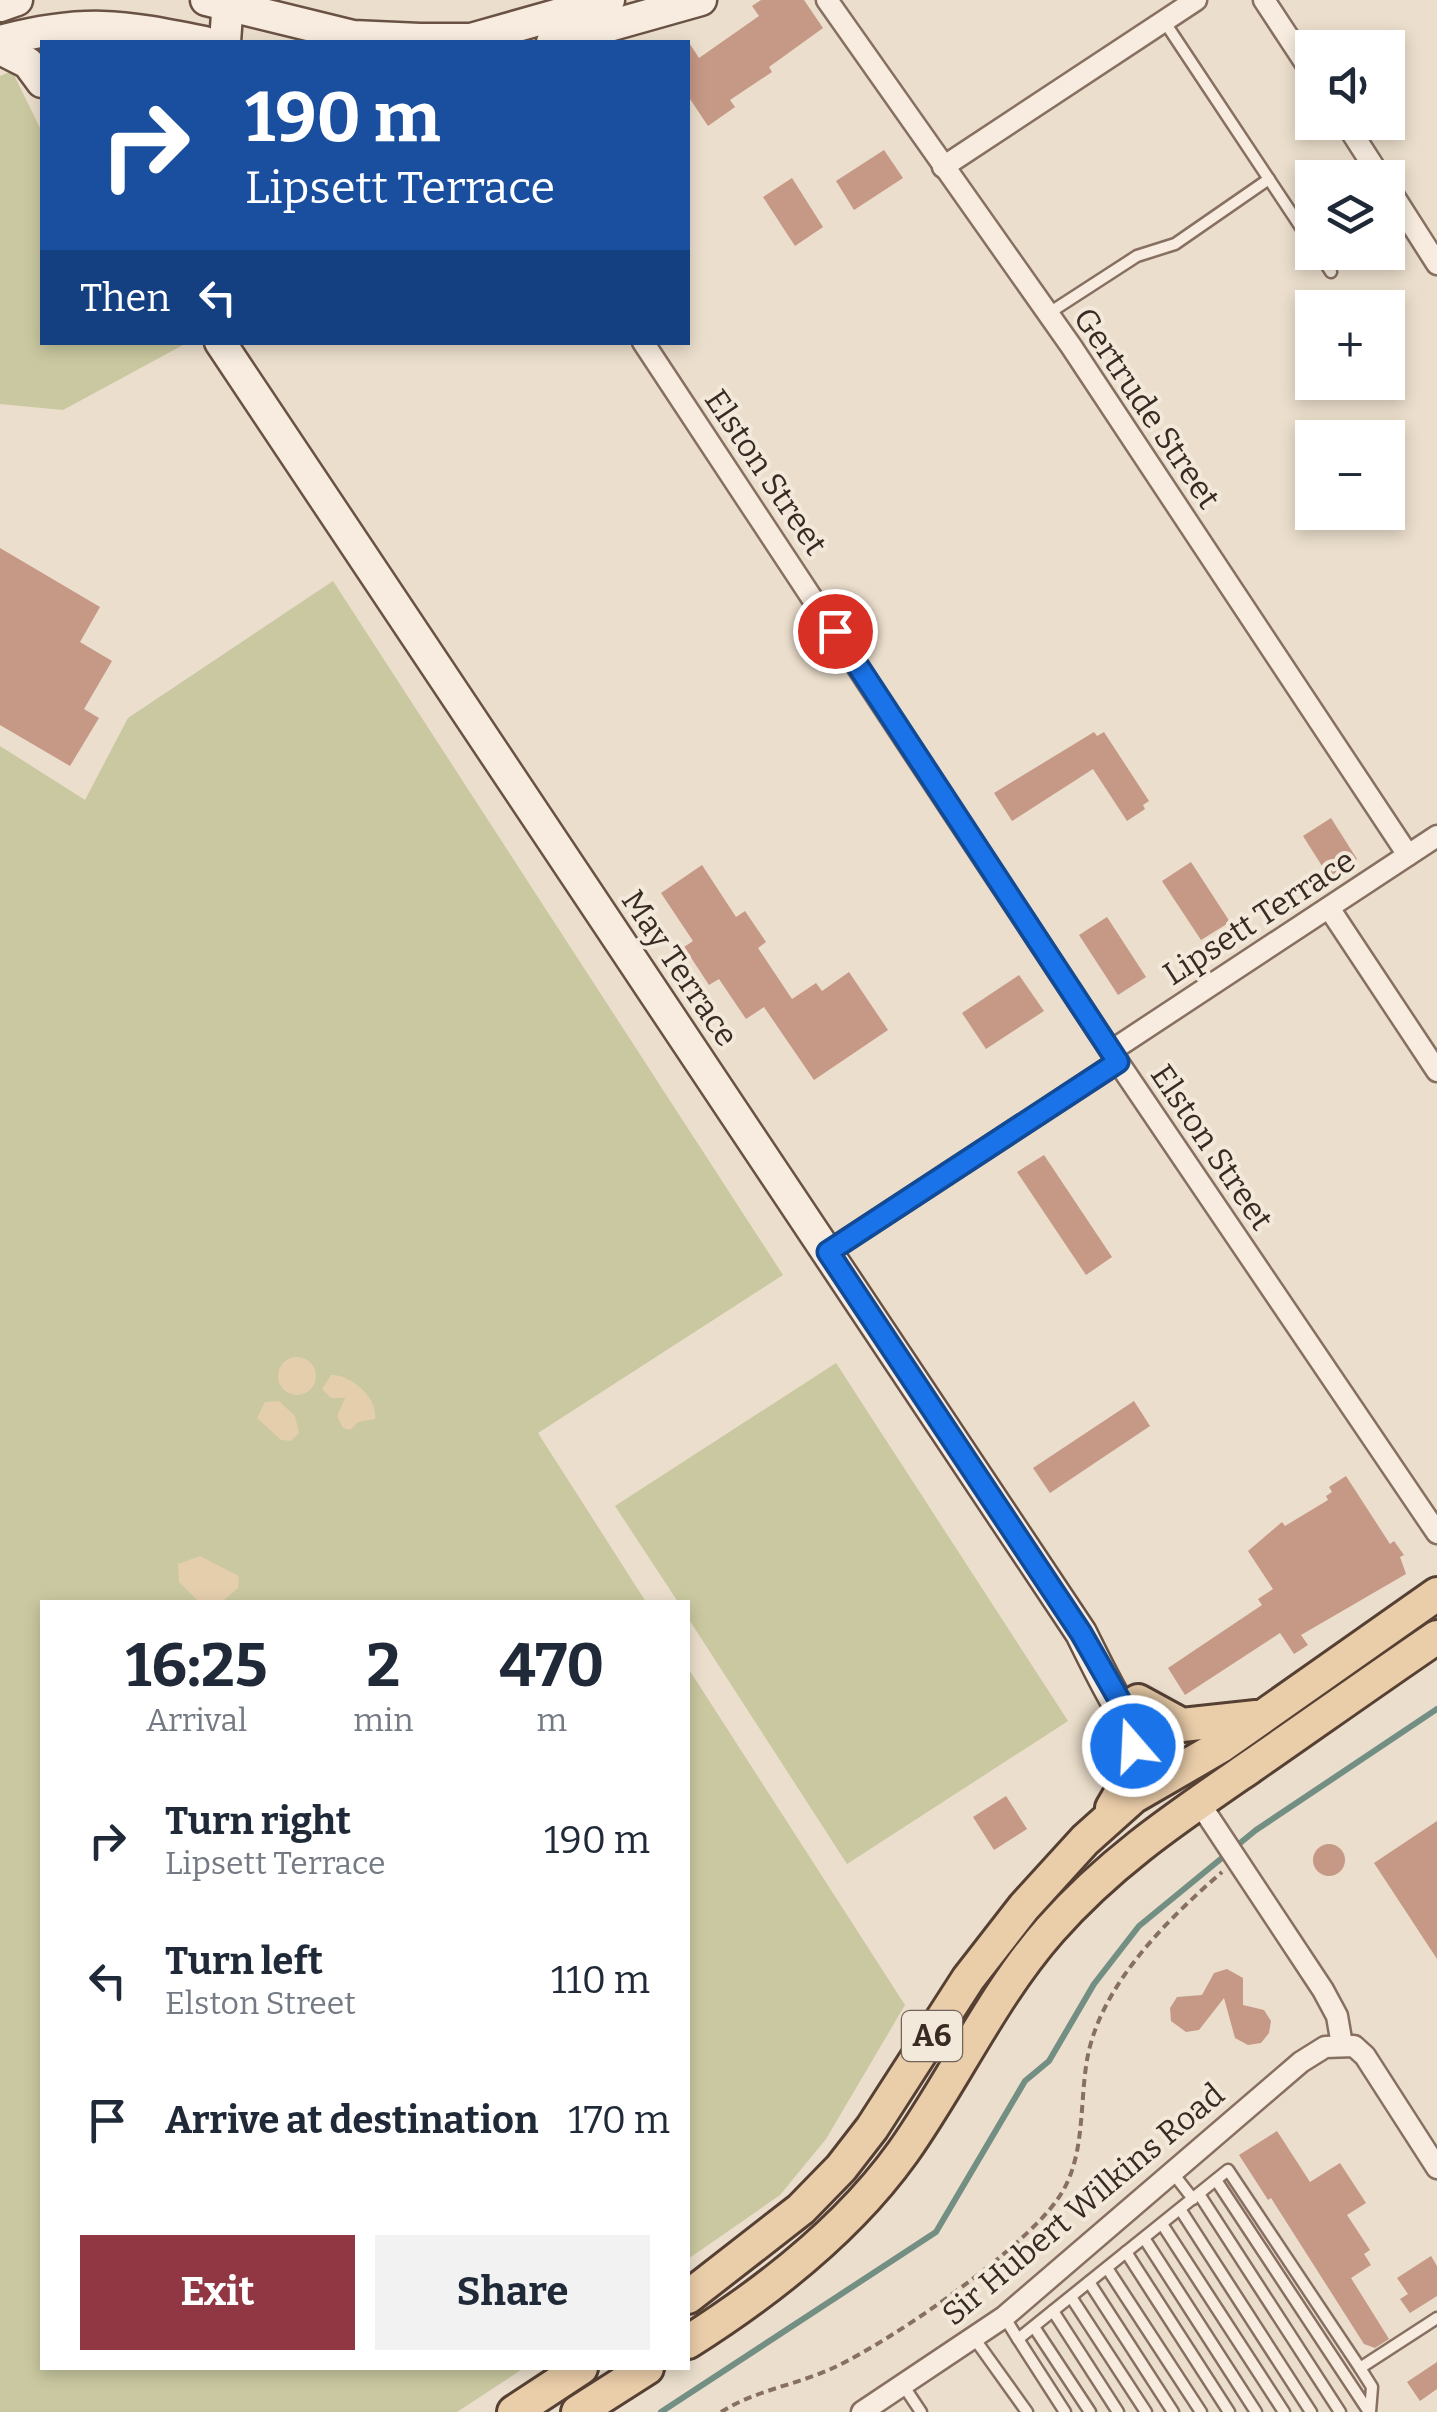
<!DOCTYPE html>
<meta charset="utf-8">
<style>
body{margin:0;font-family:Bitter,serif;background:#f2f2f3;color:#1f2937;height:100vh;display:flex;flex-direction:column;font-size:38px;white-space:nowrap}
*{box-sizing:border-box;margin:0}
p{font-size:32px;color:#747a83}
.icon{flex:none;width:55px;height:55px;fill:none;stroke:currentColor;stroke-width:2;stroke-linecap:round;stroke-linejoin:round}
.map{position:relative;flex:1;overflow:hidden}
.drawer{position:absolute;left:40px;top:1600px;width:650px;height:770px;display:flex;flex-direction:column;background:#fff;border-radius:0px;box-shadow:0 5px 15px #0003}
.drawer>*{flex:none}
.banner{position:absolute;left:40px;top:40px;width:650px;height:305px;border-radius:0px;box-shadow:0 5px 15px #0003;background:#1a4fa0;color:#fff;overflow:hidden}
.tools{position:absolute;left:1295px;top:30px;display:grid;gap:20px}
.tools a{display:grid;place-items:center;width:110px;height:110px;border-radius:0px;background:#fff;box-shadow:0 5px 15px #0003;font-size:50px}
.pin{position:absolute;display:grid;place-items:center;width:85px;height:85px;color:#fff;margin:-42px;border:5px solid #fff;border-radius:50%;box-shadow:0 2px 10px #0007}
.me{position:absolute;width:110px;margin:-55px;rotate:341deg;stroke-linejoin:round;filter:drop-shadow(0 0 8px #0008)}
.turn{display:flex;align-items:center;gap:35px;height:210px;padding:0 40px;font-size:45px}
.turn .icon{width:130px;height:130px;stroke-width:2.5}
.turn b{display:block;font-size:70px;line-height:85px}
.then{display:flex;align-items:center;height:95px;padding:0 40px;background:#0003;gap:20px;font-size:38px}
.eta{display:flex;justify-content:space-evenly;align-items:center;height:170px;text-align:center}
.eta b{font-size:60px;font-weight:700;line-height:70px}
.primary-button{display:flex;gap:20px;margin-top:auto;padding:20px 40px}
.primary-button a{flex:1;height:115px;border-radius:0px;background:#913643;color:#fff;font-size:40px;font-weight:700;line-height:115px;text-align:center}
.primary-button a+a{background:#f2f2f3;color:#1f2937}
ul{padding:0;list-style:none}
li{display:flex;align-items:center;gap:30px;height:140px;padding:0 40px}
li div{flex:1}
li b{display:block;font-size:38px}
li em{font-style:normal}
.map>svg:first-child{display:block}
.green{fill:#c9c8a0}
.sand{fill:#e4ceac}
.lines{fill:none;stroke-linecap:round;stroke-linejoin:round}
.stream{stroke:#738f84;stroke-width:6}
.building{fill:#c69886}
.lane-casing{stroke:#877061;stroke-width:15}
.street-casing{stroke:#877061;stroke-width:25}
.secondary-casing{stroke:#695244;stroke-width:35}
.primary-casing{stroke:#564034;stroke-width:38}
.path{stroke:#877061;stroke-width:4;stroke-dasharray:8 5;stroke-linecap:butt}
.lane{stroke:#f7ecdf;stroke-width:10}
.street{stroke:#f7ecdf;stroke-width:20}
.secondary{stroke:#f7ecdf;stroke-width:30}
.primary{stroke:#eacda9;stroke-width:32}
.route-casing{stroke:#114b97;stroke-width:25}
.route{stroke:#1a73e8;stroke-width:18}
.labels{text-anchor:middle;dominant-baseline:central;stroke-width:8;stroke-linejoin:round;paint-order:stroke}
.shield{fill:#f3e9db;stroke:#71645a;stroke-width:2.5}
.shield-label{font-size:30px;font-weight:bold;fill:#392b23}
.street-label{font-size:32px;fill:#392b23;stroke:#f3e9db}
</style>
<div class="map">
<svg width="1437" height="2412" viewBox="0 0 1437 2412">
<rect width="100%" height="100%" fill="#ebdecc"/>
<!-- green -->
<g class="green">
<polygon points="12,71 42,132 42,342 183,345 63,410 0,404 0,76"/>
<polygon points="333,581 783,1275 538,1433 646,1602 42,1602 42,2368 524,2368 457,2412 0,2412 0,746 85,800 128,718"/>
<polygon points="836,1363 1068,1721 847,1864 688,1618 688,1602 678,1602 615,1506"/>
<polygon points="688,1668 905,2005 826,2139 780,2195 688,2259"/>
</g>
<!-- sand -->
<g class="sand">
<circle cx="297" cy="1376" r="19"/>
<path d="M331 1375C350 1374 379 1398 375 1419L358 1422 350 1430 343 1428 337 1416 345 1398H331L322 1389Z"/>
<polygon points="279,1401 295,1416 299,1433 291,1441 281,1440 257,1418 265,1402"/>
<polygon points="200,1556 239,1576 238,1588 223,1601 198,1601 179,1582 178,1564"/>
</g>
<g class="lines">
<!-- stream -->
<polyline class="stream" points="661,2412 936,2232 1025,2081 1049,2061 1094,1984 1139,1926 1256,1830 1437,1709"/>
</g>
<!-- building -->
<g class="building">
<polygon points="761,0 804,0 823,28 769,67 772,72 730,100 735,107 708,126 688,96 688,41 699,58 759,16 752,6"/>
<polygon points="884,150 903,178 854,210 836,181"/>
<polygon points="792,178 823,227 795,246 763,197"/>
<polygon points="0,548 100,607 80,642 112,661 84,709 99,718 70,766 0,725"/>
<polygon points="1094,732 1097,736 1104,732 1149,801 1143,805 1145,809 1127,821 1093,769 1012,821 994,793"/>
<polygon points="1331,818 1357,859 1329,877 1303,836"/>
<polygon points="1191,862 1230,922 1201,940 1162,881"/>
<polygon points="702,865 736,917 745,911 766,942 758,948 792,999 816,983 822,991 849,972 888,1030 814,1080 764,1007 746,1019 719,979 709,985 684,947 693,941 661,893"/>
<polygon points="1107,917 1146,977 1118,995 1079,935"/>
<polygon points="1019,975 1044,1011 986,1049 962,1013"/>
<polygon points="1044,1155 1112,1257 1086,1275 1017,1172"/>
<polygon points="1134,1401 1150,1426 1050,1493 1033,1468"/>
<polygon points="1346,1476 1390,1544 1394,1541 1404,1555 1400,1557 1406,1574 1301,1635 1308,1645 1294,1654 1280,1633 1185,1695 1168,1668 1262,1605 1258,1599 1273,1589 1248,1551 1282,1522 1285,1526 1328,1500 1326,1496 1332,1492 1329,1487"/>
<polygon points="1006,1796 1027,1829 994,1850 973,1817"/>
<polygon points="1437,1821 1437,1959 1374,1863"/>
<circle cx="1329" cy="1860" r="16"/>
<polygon points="1227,1969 1243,1978 1243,2005 1264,2010 1271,2021 1269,2033 1261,2043 1248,2045 1235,2038 1224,1998 1199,2030 1186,2032 1171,2021 1170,2008 1177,1997 1202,1995 1214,1973"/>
<polygon points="1277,2131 1310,2182 1340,2163 1366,2203 1347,2215 1370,2250 1364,2254 1371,2265 1351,2278 1389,2339 1375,2348 1364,2344 1271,2198 1268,2200 1239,2155"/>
<polygon points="1431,2256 1437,2266 1437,2296 1410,2313 1400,2299 1408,2294 1397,2278"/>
<polygon points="1437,2362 1437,2389 1420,2401 1407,2382"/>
</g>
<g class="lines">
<!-- lane casing -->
<g class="lane-casing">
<g id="lane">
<polyline points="1164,21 1312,244"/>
<polyline points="1318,252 1331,272"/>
<polyline points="1049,313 1137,256 1175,244 1269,179"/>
<polyline points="1172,2172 1193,2199"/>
<polyline points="1216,2180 1369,2412"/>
<polyline points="1199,2194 1340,2412"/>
<polyline points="1180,2209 1311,2412"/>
<polyline points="1162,2224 1284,2412"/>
<polyline points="1144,2238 1256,2412"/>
<polyline points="1126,2252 1229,2412"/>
<polyline points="1107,2268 1201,2412"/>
<polyline points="1089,2282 1173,2412"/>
<polyline points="1071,2297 1146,2412"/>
<polyline points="1053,2311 1118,2412"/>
<polyline points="1005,2318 1018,2339 1228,2170 1360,2368 1437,2318"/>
<polyline points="1034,2327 1090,2412"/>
<polyline points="974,2338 1027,2412"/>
<polyline points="1018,2339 1065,2412"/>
<polyline points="1360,2368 1372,2387 1370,2412"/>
<polyline points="903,2385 921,2412"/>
</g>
</g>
<!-- street casing -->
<g class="street-casing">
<g id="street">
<polyline points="827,0 1071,346 1408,855"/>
<polyline points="1264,0 1312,73"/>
<polyline points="1345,122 1381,178"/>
<polyline points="943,167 1196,0"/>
<polyline points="1388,187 1437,264"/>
<polyline points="643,342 1118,1062 1437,1533"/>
<polyline points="1329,908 1437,1071"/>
<polyline points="1114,1049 1437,836"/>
<polyline points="828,1252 1118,1062"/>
<polyline points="1198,1801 1323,1990 1337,2016 1342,2045"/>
<polyline points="862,2412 1004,2317 1301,2062 1325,2047 1354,2046 1365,2056 1437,2168"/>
</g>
</g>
<!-- secondary casing -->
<g class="secondary-casing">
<g id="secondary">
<polyline points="206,0 353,36 420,39 471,39 609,0"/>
<polyline points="0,6 17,0"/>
<path d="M0 41C84 19 121 25 204 42"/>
<polyline points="225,42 228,0"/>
<polyline points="552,42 701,0"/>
<polyline points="0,49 28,63 42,82"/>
<path d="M220 342 1081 1633C1102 1675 1134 1745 1172 1771"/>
</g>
</g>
<!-- primary casing -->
<g class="primary-casing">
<g id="primary">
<polyline points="1138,1701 1182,1725 1256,1717"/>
<polyline points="1112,1808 1132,1774 1127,1715"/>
<polyline points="688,2297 801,2209 841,2168 872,2128 968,1979 1024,1907 1085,1840 1133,1797 1221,1746 1437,1594"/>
<path d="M688 2342C767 2292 848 2229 903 2152 954 2080 992 1996 1050 1930 1110 1862 1176 1818 1250 1767 1312 1724 1374 1680 1437 1637"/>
<polyline points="514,2412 581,2368"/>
<polyline points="578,2412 647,2368"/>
</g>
</g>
<!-- path -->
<path class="path" d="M721 2412C756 2390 796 2385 833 2368 893 2340 1020 2252 1057 2200 1086 2160 1079 2107 1087 2060 1100 1985 1167 1920 1222 1872"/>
<!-- lane -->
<use href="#lane" class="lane"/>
<!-- street -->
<use href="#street" class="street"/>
<!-- secondary -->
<use href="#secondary" class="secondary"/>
<!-- primary -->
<use href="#primary" class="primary"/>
</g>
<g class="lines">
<!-- route casing -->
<g class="route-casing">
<polyline id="route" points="835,631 1118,1062 828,1252 1081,1633 1128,1715 1133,1746"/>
</g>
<!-- route -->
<use href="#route" class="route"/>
</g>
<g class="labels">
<!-- shield labels -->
<rect class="shield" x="902" y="2011" width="60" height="50" rx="8"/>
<g class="shield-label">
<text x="932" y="2036">A6</text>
</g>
<!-- street labels -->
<g class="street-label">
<text transform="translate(1147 408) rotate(56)">Gertrude Street</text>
<text transform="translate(766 472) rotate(56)">Elston Street</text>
<text transform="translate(1259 917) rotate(-33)">Lipsett Terrace</text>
<text transform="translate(680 968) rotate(56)">May Terrace</text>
<text transform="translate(1212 1147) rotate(56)">Elston Street</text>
<text transform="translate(1083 2204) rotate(-40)">Sir Hubert Wilkins Road</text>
</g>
</g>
</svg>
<div class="tools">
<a><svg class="icon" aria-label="sound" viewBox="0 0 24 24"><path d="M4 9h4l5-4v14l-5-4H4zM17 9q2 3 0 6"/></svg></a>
<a><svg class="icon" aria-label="layers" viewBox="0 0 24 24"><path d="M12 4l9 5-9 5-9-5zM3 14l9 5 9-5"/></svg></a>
<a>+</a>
<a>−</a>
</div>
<div class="pin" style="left:835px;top:631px;background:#d93025"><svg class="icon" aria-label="arrive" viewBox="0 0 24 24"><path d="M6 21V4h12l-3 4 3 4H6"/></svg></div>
<svg class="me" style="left:1133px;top:1746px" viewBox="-20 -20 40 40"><circle r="17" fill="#1a73e8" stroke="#fff" stroke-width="3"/><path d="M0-11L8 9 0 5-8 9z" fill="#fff"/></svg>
<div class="banner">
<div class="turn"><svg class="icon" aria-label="right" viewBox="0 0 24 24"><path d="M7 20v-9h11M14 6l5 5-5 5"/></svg><div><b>190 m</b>Lipsett Terrace</div></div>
<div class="then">Then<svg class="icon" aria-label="left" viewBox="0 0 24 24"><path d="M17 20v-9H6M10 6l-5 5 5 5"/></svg></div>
</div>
<section class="drawer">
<div class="eta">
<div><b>16:25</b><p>Arrival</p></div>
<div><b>2</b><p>min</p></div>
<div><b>470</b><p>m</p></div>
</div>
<ul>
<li><svg class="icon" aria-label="right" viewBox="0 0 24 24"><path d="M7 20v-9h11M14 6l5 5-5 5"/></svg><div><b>Turn right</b><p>Lipsett Terrace</p></div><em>190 m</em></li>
<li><svg class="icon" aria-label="left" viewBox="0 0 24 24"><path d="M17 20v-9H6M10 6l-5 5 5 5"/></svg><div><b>Turn left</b><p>Elston Street</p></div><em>110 m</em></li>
<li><svg class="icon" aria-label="arrive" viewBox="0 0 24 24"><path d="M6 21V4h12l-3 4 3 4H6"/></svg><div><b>Arrive at destination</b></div><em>170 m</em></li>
</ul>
<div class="primary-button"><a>Exit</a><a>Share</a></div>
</section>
</div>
